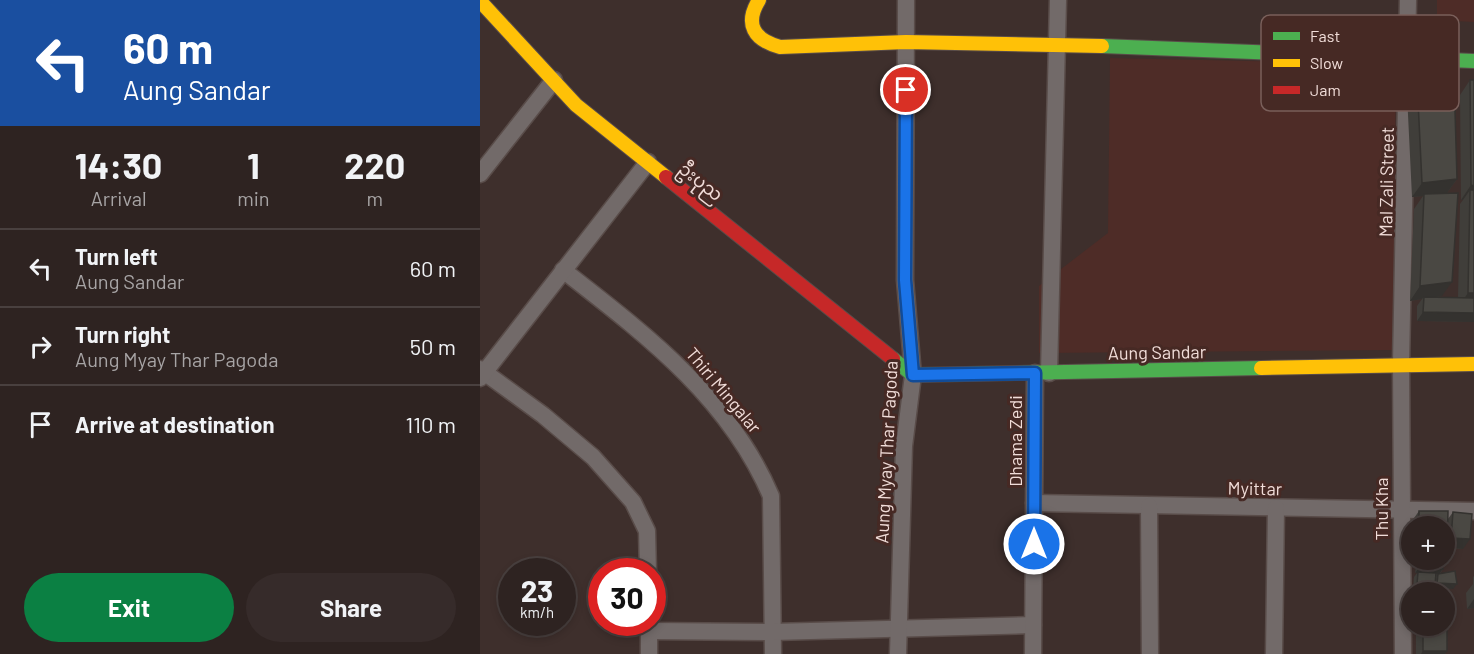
<!DOCTYPE html>
<meta charset="utf-8">
<style>
body{margin:0;font-family:Barlow,"Noto Sans Myanmar",sans-serif;background:#362b2a;color:#f1f3f6;height:100vh;display:flex;flex-direction:column;font-size:22px;white-space:nowrap}
*{box-sizing:border-box;margin:0}
p{font-size:20px;color:#a7a4a5}
.icon{flex:none;width:33px;height:33px;fill:none;stroke:currentColor;stroke-width:2;stroke-linecap:round;stroke-linejoin:round}
.map{position:relative;flex:1;overflow:hidden}
.sheet{display:flex;flex-direction:column;background:#2e2321;width:480px}
.sheet>*{flex:none}
.hud{background:#1a4fa0;color:#fff;overflow:hidden}
.tools{position:absolute;left:921px;top:516px;display:grid;gap:12px}
.tools a{display:grid;place-items:center;width:54px;height:54px;border-radius:50%;background:#2e2321;box-shadow:0 3px 9px #0003,0 0 0 2px #49403f;font-size:30px}
.speed{position:absolute;left:18px;top:558px;display:flex;gap:12px;font-size:30px;font-weight:700;text-align:center}
.speed>*{display:grid;place-content:center;width:78px;height:78px;border-radius:50%;background:#2e2321;box-shadow:0 3px 9px #0003,0 0 0 2px #49403f;line-height:1}
.speed small{font-size:15px;font-weight:400}
.speed .limit{border:9px solid #d22;background:#fff;color:#111}
.pin{position:absolute;display:grid;place-items:center;width:51px;height:51px;color:#fff;margin:-26px;border:3px solid #fff;border-radius:50%;box-shadow:0 2px 6px #0007}
.me{position:absolute;width:66px;margin:-33px;rotate:0deg;stroke-linejoin:round;filter:drop-shadow(0 0 4px #0008)}
.turn{display:flex;align-items:center;gap:21px;height:126px;padding:0 24px;font-size:27px}
.turn .icon{width:78px;height:78px;stroke-width:2.5}
.turn b{display:block;font-size:42px;line-height:51px}
.eta{display:flex;justify-content:space-evenly;align-items:center;height:102px;text-align:center}
.eta b{font-size:36px;font-weight:700;line-height:42px}
.cta{display:flex;gap:12px;margin-top:auto;padding:12px 24px}
.cta a{flex:1;height:69px;border-radius:36px;background:#0b8043;color:#fff;font-size:24px;font-weight:700;line-height:69px;text-align:center}
.cta a+a{background:#362b2a;color:#f1f3f6}
ul{padding:0;list-style:none}
li{display:flex;align-items:center;gap:18px;height:78px;padding:0 24px;border-top:2px solid #49403f}
li div{flex:1}
li b{display:block;font-size:22px}
li em{font-style:normal}
main{display:flex;flex:1;min-height:0}
.map>svg:first-child{display:block}
.built{fill:#4e2c27}
.lines{fill:none;stroke-linecap:round;stroke-linejoin:round}
.street-casing{stroke:#594c49;stroke-width:19}
.fast-casing{stroke:#594c49;stroke-width:16}
.slow-casing{stroke:#594c49;stroke-width:16}
.jam-casing{stroke:#594c49;stroke-width:16}
.street{stroke:#726a69;stroke-width:16}
.fast{stroke:#4caf50;stroke-width:14}
.slow{stroke:#ffc107;stroke-width:14}
.jam{stroke:#c62828;stroke-width:14}
.wall{fill:#403e3a}
.shaded-wall{fill:#34322f}
.building{fill:#4a4843;stroke:#34322f;stroke-width:1.5}
.route-casing{stroke:#114b97;stroke-width:15}
.route{stroke:#1a73e8;stroke-width:10}
.labels{text-anchor:middle;dominant-baseline:central;stroke-width:6;stroke-linejoin:round;paint-order:stroke}
.street-label{font-size:18px;fill:#f1ddd9;stroke:#462924}
.key{fill:#462924;stroke:#795f5a;stroke-width:1.5}
.key-label{font-size:16px;fill:#f1ddd9}
</style>
<main>
<section class="sheet">
<div class="hud">
<div class="turn"><svg class="icon" aria-label="left" viewBox="0 0 24 24"><path d="M17 20v-9H6M10 6l-5 5 5 5"/></svg><div><b>60 m</b>Aung Sandar</div></div>
</div>
<div class="eta">
<div><b>14:30</b><p>Arrival</p></div>
<div><b>1</b><p>min</p></div>
<div><b>220</b><p>m</p></div>
</div>
<ul>
<li><svg class="icon" aria-label="left" viewBox="0 0 24 24"><path d="M17 20v-9H6M10 6l-5 5 5 5"/></svg><div><b>Turn left</b><p>Aung Sandar</p></div><em>60 m</em></li>
<li><svg class="icon" aria-label="right" viewBox="0 0 24 24"><path d="M7 20v-9h11M14 6l5 5-5 5"/></svg><div><b>Turn right</b><p>Aung Myay Thar Pagoda</p></div><em>50 m</em></li>
<li><svg class="icon" aria-label="arrive" viewBox="0 0 24 24"><path d="M6 21V4h12l-3 4 3 4H6"/></svg><div><b>Arrive at destination</b></div><em>110 m</em></li>
</ul>
<div class="cta"><a>Exit</a><a>Share</a></div>
</section>
<div class="map">
<svg width="994" height="654" viewBox="0 0 994 654">
<rect width="100%" height="100%" fill="#3e2f2c"/>
<!-- built -->
<g class="built">
<polygon points="957,0 994,0 994,22 957,20"/>
<polygon points="630,58 916,64 913,350 559,353 559,286 628,233"/>
</g>
<g class="lines">
<!-- street casing -->
<g class="street-casing">
<g id="street">
<polyline points="0,174 74,80"/>
<path d="M83 270C165 334 249 397 291 496L293 654"/>
<polyline points="0,369 63,415 113,457 153,502 167,531 168,572"/>
<polyline points="569,373 578,0"/>
<polyline points="0,378 168,162"/>
<polyline points="554,503 994,511"/>
<polyline points="669,506 670,654"/>
<polyline points="170,631 293,632 553,625"/>
<polyline points="169,654 169,622"/>
<polyline points="418,654 424,446 433,375 425,280 426,0"/>
<polyline points="553,654 555,373"/>
<polyline points="794,654 796,508"/>
<polyline points="923,654 921,364 928,0"/>
</g>
</g>
<!-- fast casing -->
<g class="fast-casing">
<g id="fast">
<polyline points="622,46 994,61"/>
<polyline points="413,359 433,375 781,368"/>
</g>
</g>
<!-- slow casing -->
<g class="slow-casing">
<g id="slow">
<path d="M279 0C264 24 274 40 300 47L426 42 622 46"/>
<polyline points="0,1 96,105 186,177"/>
<polyline points="781,368 994,364"/>
</g>
</g>
<!-- jam casing -->
<g class="jam-casing">
<polyline id="jam" points="186,177 413,359"/>
</g>
<!-- street -->
<use href="#street" class="street"/>
<!-- fast -->
<use href="#fast" class="fast"/>
<!-- slow -->
<use href="#slow" class="slow"/>
<!-- jam -->
<use href="#jam" class="jam"/>
</g>
<!-- wall -->
<g class="wall">
<polygon points="937,80 977,179 967,193 962,296 957,297 978,297 980,204 983,200 981,200 980,95 990,80 994,80 994,322 937,321 937,306 942,299 930,301 934,209 943,196 932,197 927,94"/>
<polygon points="939,511 968,519 973,512 983,549 967,548 967,554 964,557 964,526 932,526 932,521"/>
<polygon points="932,549 932,560 963,560 963,569 960,574 973,589 954,588 954,587 951,590 933,589 934,577 937,573 935,573 936,563 931,563"/>
<polygon points="994,576 994,608 987,609 986,593 993,584 993,577"/>
<polygon points="936,626 964,626 967,651 965,654 936,654"/>
</g>
<!-- shaded-wall -->
<g class="shaded-wall">
<polygon points="977,179 967,193 944,194 943,196 932,197 942,183"/>
<polygon points="991,185 994,186 994,201 990,190 983,200 981,200"/>
<polygon points="972,282 962,296 944,299 944,297 942,299 930,301 940,286"/>
<polygon points="988,293 994,293 994,307 978,307"/>
<polygon points="943,312 994,313 994,322 937,321"/>
<polygon points="971,538 990,539 983,549 964,547"/>
<polygon points="934,560 938,560 936,563 931,563"/>
<polygon points="939,568 963,569 959,574 935,573"/>
<polygon points="957,583 977,584 973,589 954,588"/>
<polygon points="937,584 955,585 951,590 933,589"/>
<polygon points="994,599 994,608 987,609"/>
<polygon points="943,651 967,651 965,654 941,654"/>
</g>
<!-- building -->
<g class="building">
<polygon points="974,77 977,179 942,183 937,80"/>
<polygon points="990,80 994,80 994,186 991,185"/>
<polygon points="990,190 994,190 994,293 988,293"/>
<polygon points="978,193 972,282 940,286 944,194"/>
<polygon points="944,297 994,298 994,313 943,312"/>
<polygon points="939,511 968,511 967,554 964,554 964,526 939,526"/>
<polygon points="973,512 992,514 990,539 971,538"/>
<polygon points="939,560 963,560 963,569 939,568"/>
<polygon points="975,571 977,584 957,583 958,574"/>
<polygon points="938,572 956,573 955,585 937,584"/>
<rect x="964" y="600" width="3" height="14"/>
<polygon points="964,614 967,614 967,651 943,651 943,626 964,626"/>
</g>
<g class="lines">
<!-- route casing -->
<g class="route-casing">
<polyline id="route" points="426,90 425,280 433,375 555,373 554,544"/>
</g>
<!-- route -->
<use href="#route" class="route"/>
</g>
<g class="labels">
<!-- street labels -->
<g class="street-label">
<text transform="translate(221 181) rotate(38)">ဦးပုည</text>
<text transform="translate(906 182) rotate(-89)">Mal Zali Street</text>
<text transform="translate(677 352) rotate(-1)">Aung Sandar</text>
<text transform="translate(244 390) rotate(50)">Thiri Mingalar</text>
<text transform="translate(535 441) rotate(-90)">Dhama Zedi</text>
<text transform="translate(406 452) rotate(-87)">Aung Myay Thar Pagoda</text>
<text transform="translate(775 488) rotate(1)">Myittar</text>
<text transform="translate(901 509) rotate(-90)">Thu Kha</text>
</g>
</g>
<!-- legend -->
<rect x="781" y="15" width="198" height="96" rx="9" class="key"/>
<rect x="793" y="32" width="27" height="8" fill="#4caf50"/>
<rect x="793" y="59" width="27" height="8" fill="#ffc107"/>
<rect x="793" y="86" width="27" height="8" fill="#c62828"/>
<g class="key-label">
<text x="830" y="42">Fast</text>
<text x="830" y="69">Slow</text>
<text x="830" y="96">Jam</text>
</g>
</svg>
<div class="tools">
<a>+</a>
<a>−</a>
</div>
<div class="speed"><div>23<small>km/h</small></div><div class="limit">30</div></div>
<div class="pin" style="left:426px;top:90px;background:#d93025"><svg class="icon" aria-label="arrive" viewBox="0 0 24 24"><path d="M6 21V4h12l-3 4 3 4H6"/></svg></div>
<svg class="me" style="left:554px;top:544px" viewBox="-20 -20 40 40"><circle r="17" fill="#1a73e8" stroke="#fff" stroke-width="3"/><path d="M0-11L8 9 0 5-8 9z" fill="#fff"/></svg>
</div>
</main>
